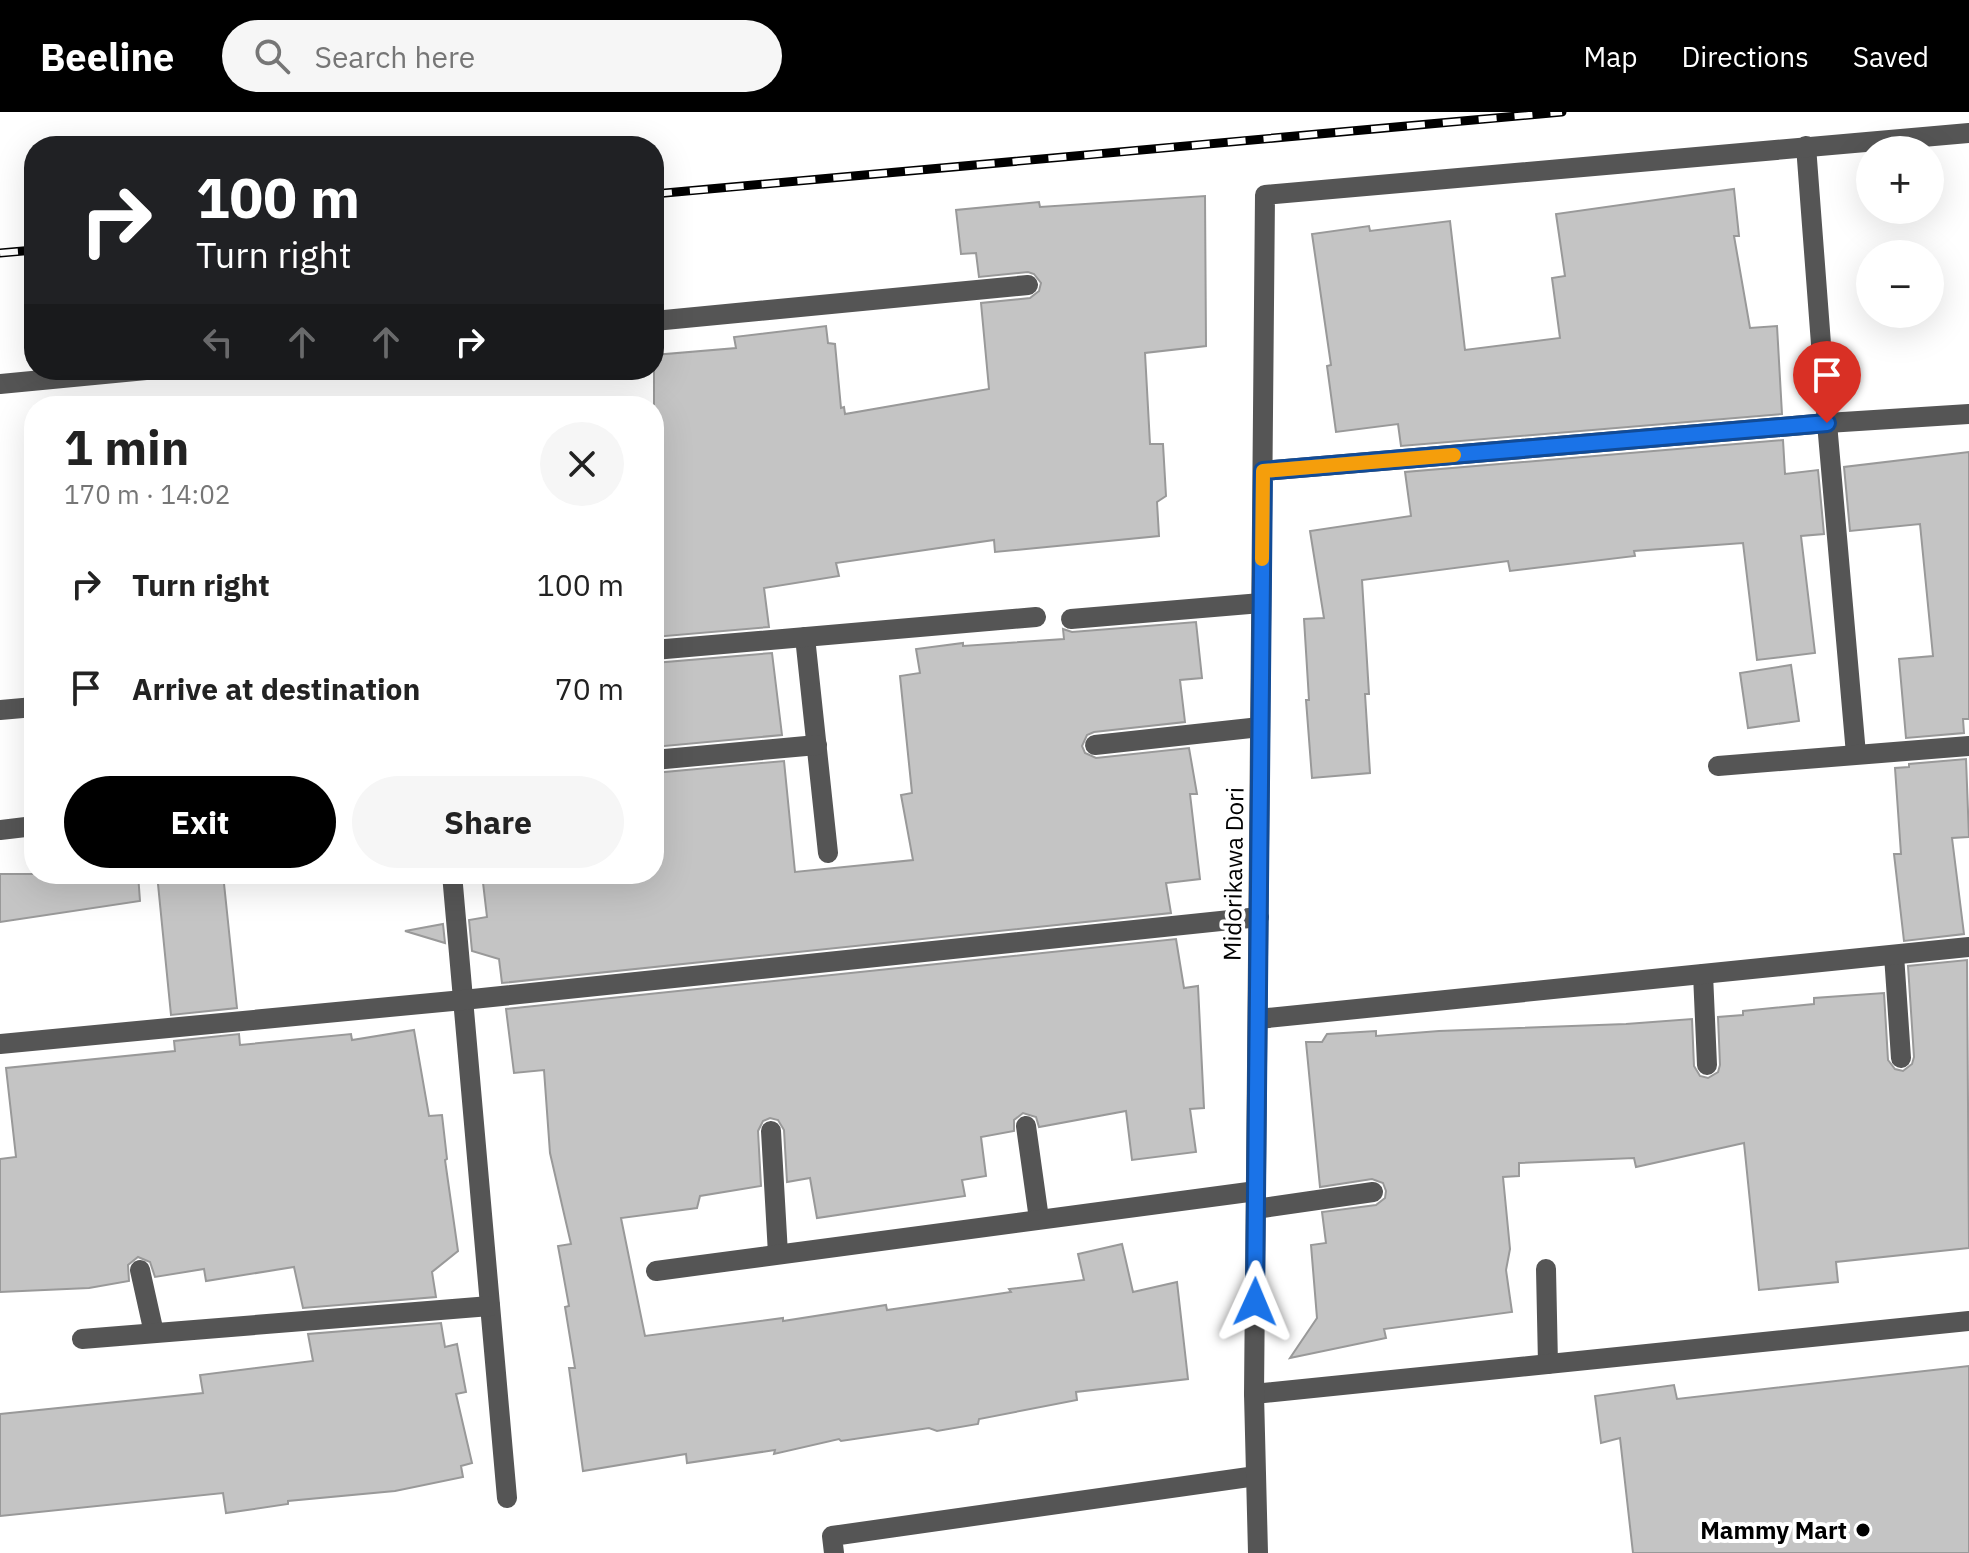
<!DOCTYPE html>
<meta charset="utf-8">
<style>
body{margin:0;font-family:"IBM Plex Sans",sans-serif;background:#f6f6f6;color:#222;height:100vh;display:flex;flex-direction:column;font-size:30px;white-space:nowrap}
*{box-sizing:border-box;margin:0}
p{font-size:26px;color:#767676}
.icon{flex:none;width:44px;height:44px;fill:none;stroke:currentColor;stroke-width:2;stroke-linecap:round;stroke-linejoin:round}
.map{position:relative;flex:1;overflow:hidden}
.side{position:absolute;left:24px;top:284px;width:640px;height:488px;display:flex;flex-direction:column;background:#fff;border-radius:32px;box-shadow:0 8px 32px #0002}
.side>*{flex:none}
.guide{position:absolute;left:24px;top:24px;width:640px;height:244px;border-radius:32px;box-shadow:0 8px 32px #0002;background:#202124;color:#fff;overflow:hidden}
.tools{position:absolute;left:1856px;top:24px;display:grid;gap:16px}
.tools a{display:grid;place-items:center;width:88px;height:88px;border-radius:50%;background:#fff;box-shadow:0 8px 32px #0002;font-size:40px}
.pin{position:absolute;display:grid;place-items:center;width:68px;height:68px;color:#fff;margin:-82px -34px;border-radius:50% 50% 50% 0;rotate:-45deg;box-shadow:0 0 8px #0007}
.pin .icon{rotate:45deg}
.me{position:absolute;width:88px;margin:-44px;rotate:1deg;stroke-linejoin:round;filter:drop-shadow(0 0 6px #0008)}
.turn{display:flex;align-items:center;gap:28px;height:168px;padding:0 40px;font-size:36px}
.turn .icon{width:104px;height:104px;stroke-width:2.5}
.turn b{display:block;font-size:56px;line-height:68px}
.lanes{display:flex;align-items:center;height:76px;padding:0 40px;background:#0003;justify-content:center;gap:40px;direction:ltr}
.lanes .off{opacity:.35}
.round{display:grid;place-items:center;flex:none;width:84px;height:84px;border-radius:42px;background:#f6f6f6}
.summary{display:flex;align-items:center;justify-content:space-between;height:136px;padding:0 40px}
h1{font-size:48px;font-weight:700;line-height:60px}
.button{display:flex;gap:16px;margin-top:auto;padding:16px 40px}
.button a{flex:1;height:92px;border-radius:48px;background:#000;color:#fff;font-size:32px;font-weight:700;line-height:92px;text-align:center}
.button a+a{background:#f6f6f6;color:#222}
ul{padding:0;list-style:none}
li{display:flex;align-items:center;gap:24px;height:104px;padding:0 40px}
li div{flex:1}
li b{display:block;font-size:30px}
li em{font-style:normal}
header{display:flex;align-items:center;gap:48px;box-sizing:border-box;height:112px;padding:0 40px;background:#000;color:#fff}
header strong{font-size:38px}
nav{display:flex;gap:44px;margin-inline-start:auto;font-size:28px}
.search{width:560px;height:72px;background:#f6f6f6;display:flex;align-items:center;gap:20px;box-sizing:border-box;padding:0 28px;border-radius:44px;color:#767676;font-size:30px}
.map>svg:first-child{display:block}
.building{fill:#c4c4c4;stroke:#999;stroke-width:2}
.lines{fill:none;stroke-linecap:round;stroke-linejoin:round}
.minor{stroke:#555;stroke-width:20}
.rail-casing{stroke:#000;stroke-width:9}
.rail{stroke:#fff;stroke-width:6;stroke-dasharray:18;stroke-linecap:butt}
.route-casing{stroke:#114b97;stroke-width:20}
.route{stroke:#1a73e8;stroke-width:14}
.slow{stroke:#f59e0b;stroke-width:14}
.poi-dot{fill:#000;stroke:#fff;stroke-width:3}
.labels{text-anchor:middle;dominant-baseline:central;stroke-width:8;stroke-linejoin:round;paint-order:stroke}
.street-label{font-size:24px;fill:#000;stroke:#fff}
.poi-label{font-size:24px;font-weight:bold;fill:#000;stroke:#fff;text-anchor:end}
</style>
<header>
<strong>Beeline</strong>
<div class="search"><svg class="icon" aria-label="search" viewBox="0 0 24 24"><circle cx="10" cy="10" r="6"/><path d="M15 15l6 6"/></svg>Search here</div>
<nav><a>Map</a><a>Directions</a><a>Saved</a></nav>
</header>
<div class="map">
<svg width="1969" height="1441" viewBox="0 0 1969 1441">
<rect width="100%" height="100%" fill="#fff"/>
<!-- building -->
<g class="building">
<polygon points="1734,77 1739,124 1734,124 1750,216 1777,214 1782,302 1401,334 1398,312 1336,320 1327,254 1331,253 1312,122 1369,114 1370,119 1450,109 1465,238 1560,226 1552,166 1565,164 1556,102"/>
<polygon points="1205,84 1206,234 1145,241 1150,332 1163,332 1166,384 1157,390 1159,424 995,440 994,428 836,451 839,464 764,476 769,515 654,525 654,243 736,236 734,225 826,214 828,231 835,232 841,296 844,295 845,302 989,277 981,191 1030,186 1039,179 1041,171 1034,162 1028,160 979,165 976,141 961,142 956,98 1039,90 1040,95"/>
<polygon points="1783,328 1785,362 1818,358 1824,422 1801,424 1815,541 1757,548 1743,431 1634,439 1635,444 1510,459 1508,449 1362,468 1369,582 1365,582 1370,661 1312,666 1306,588 1309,588 1304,507 1324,506 1310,419 1411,404 1405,360"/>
<polygon points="1969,340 1969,607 1963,607 1964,621 1906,626 1899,547 1933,544 1920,412 1850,419 1844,355"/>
<polygon points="1196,510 1202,566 1180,568 1185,610 1094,620 1087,623 1082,634 1085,641 1096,646 1189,636 1197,682 1190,682 1200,767 1166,771 1171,801 502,871 499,847 472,839 469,808 487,805 482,762 654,762 654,661 784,649 795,760 913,748 901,683 912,681 900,564 920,561 916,537 963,531 963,534 1064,527 1063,517 1072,520"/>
<polygon points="772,541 782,623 654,635 654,551"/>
<polygon points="1791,553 1799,609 1748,616 1740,561"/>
<polygon points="1966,647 1969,725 1952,726 1964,822 1904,829 1894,742 1901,742 1895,656 1909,655 1909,652"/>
<polygon points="0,762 138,762 140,789 0,810"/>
<polygon points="157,762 223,762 237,896 171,903"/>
<polygon points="443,812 445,831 405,819"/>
<polygon points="1176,827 1184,876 1198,874 1204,996 1190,997 1196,1040 1132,1048 1126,999 1039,1015 1036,1005 1023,1001 1014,1008 1014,1019 981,1025 986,1064 962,1068 965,1084 817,1106 810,1066 787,1070 784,1018 778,1008 770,1006 763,1009 758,1019 761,1074 700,1084 697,1096 621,1106 645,1224 783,1206 783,1209 886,1193 887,1198 1011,1180 1009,1177 1084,1168 1078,1142 1122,1132 1133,1180 1177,1170 1188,1267 1076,1280 1077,1288 979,1307 978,1312 937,1319 929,1316 841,1329 839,1327 774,1342 775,1338 687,1351 686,1342 583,1359 569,1256 575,1256 565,1195 569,1194 558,1134 571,1132 550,1041 544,958 514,961 506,897"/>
<polygon points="1967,848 1969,1136 1836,1150 1838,1170 1759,1178 1744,1031 1636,1055 1634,1046 1519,1051 1519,1064 1503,1065 1510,1137 1506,1158 1512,1200 1384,1217 1386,1226 1290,1246 1317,1206 1311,1133 1326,1131 1322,1100 1376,1093 1385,1086 1386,1079 1383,1071 1372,1067 1320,1075 1306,930 1322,930 1327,922 1376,919 1376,924 1439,919 1626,912 1692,907 1694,954 1700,964 1708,966 1718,960 1720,953 1718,905 1743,903 1743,899 1814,892 1814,886 1884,881 1888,948 1895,957 1903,959 1912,952 1914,945 1908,854"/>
<polygon points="414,918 429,1004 442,1003 447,1047 445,1048 458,1139 432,1160 436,1185 303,1196 294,1155 206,1169 204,1157 155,1165 150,1150 138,1145 128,1153 129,1169 89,1176 0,1180 0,1047 16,1045 6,956 175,939 174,929 239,922 240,933 351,922 352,928"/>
<polygon points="441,1211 445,1235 457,1232 466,1280 456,1282 472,1351 461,1354 463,1365 395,1379 288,1389 288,1392 226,1401 223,1381 0,1404 0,1302 203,1281 200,1263 313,1249 308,1222"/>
<polygon points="1969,1254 1969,1441 1633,1441 1620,1326 1601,1331 1595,1284 1674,1273 1677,1287"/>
</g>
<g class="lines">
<!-- minor -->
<g class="minor">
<polyline points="1806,34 1827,311 1856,642"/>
<polyline points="654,209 1028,173"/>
<polyline points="0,272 146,258"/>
<polyline points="1263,359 1827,311 1969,302"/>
<polyline points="1071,507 1261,491"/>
<polyline points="805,525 828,741"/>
<polyline points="654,538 1036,505"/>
<polyline points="0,598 34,595"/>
<polyline points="1095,633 1260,615"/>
<polyline points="654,648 817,633"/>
<polyline points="1718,654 1969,634"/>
<polyline points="0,718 34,714"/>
<polyline points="452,762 507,1386"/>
<polyline points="1894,843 1901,946"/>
<polyline points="1703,862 1707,953"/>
<polyline points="1258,907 1969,835"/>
<polyline points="0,932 463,888 1259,805"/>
<polyline points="1026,1014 1039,1107"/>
<polyline points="771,1019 778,1142"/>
<polyline points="1256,1097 1373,1080"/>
<polyline points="1546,1157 1548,1252"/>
<polyline points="140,1158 154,1221"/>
<polyline points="656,1159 1256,1079"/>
<polyline points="82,1227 490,1194"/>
<polyline points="1254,1282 1969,1209"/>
<polyline points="834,1441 832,1424 1256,1364"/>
<polyline points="1258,1441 1254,1282 1265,83 1969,21"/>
</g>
<!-- rail casing -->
<g class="rail-casing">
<g id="rail">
<polyline points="654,82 1562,0"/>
<polyline points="0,141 34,138"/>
</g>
</g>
<!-- rail -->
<use href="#rail" class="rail"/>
</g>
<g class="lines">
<!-- route casing -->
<g class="route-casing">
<polyline id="route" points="1255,1190 1263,359 1827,311"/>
</g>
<!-- route -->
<use href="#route" class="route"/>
<!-- slow -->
<polyline class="slow" points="1262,447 1263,359 1454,343"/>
</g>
<!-- markers -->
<circle class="poi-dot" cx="1863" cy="1418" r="8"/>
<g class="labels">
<!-- street labels -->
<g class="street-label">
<text transform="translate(1233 762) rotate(-89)">Midorikawa Dori</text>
</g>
<!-- poi labels -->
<g class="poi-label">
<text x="1847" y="1418">Mammy Mart</text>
</g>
</g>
</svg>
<div class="tools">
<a>+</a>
<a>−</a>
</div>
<div class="pin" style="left:1827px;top:311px;background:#d93025"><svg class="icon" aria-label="arrive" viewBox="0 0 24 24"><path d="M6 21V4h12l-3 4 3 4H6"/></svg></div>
<svg class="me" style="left:1255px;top:1190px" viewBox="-20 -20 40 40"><path d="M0-17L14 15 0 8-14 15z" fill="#1a73e8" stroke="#fff" stroke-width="4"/></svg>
<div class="guide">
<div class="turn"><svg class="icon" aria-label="right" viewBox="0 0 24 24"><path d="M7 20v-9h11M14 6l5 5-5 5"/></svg><div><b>100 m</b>Turn right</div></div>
<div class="lanes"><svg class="icon off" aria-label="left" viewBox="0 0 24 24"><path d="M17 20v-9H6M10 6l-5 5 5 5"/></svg><svg class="icon off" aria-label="ahead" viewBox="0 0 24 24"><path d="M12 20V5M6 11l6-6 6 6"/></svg><svg class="icon off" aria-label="ahead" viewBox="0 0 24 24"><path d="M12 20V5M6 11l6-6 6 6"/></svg><svg class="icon" aria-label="right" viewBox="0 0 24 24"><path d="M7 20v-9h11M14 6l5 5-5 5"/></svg></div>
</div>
<section class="side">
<div class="summary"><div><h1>1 min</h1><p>170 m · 14:02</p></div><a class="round"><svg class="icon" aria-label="close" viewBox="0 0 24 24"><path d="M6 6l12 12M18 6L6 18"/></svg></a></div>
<ul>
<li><svg class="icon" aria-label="right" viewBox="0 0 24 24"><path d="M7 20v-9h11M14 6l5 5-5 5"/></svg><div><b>Turn right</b></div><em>100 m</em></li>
<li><svg class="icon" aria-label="arrive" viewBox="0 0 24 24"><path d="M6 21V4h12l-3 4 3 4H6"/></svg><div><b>Arrive at destination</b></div><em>70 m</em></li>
</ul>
<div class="button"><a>Exit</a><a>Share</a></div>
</section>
</div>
